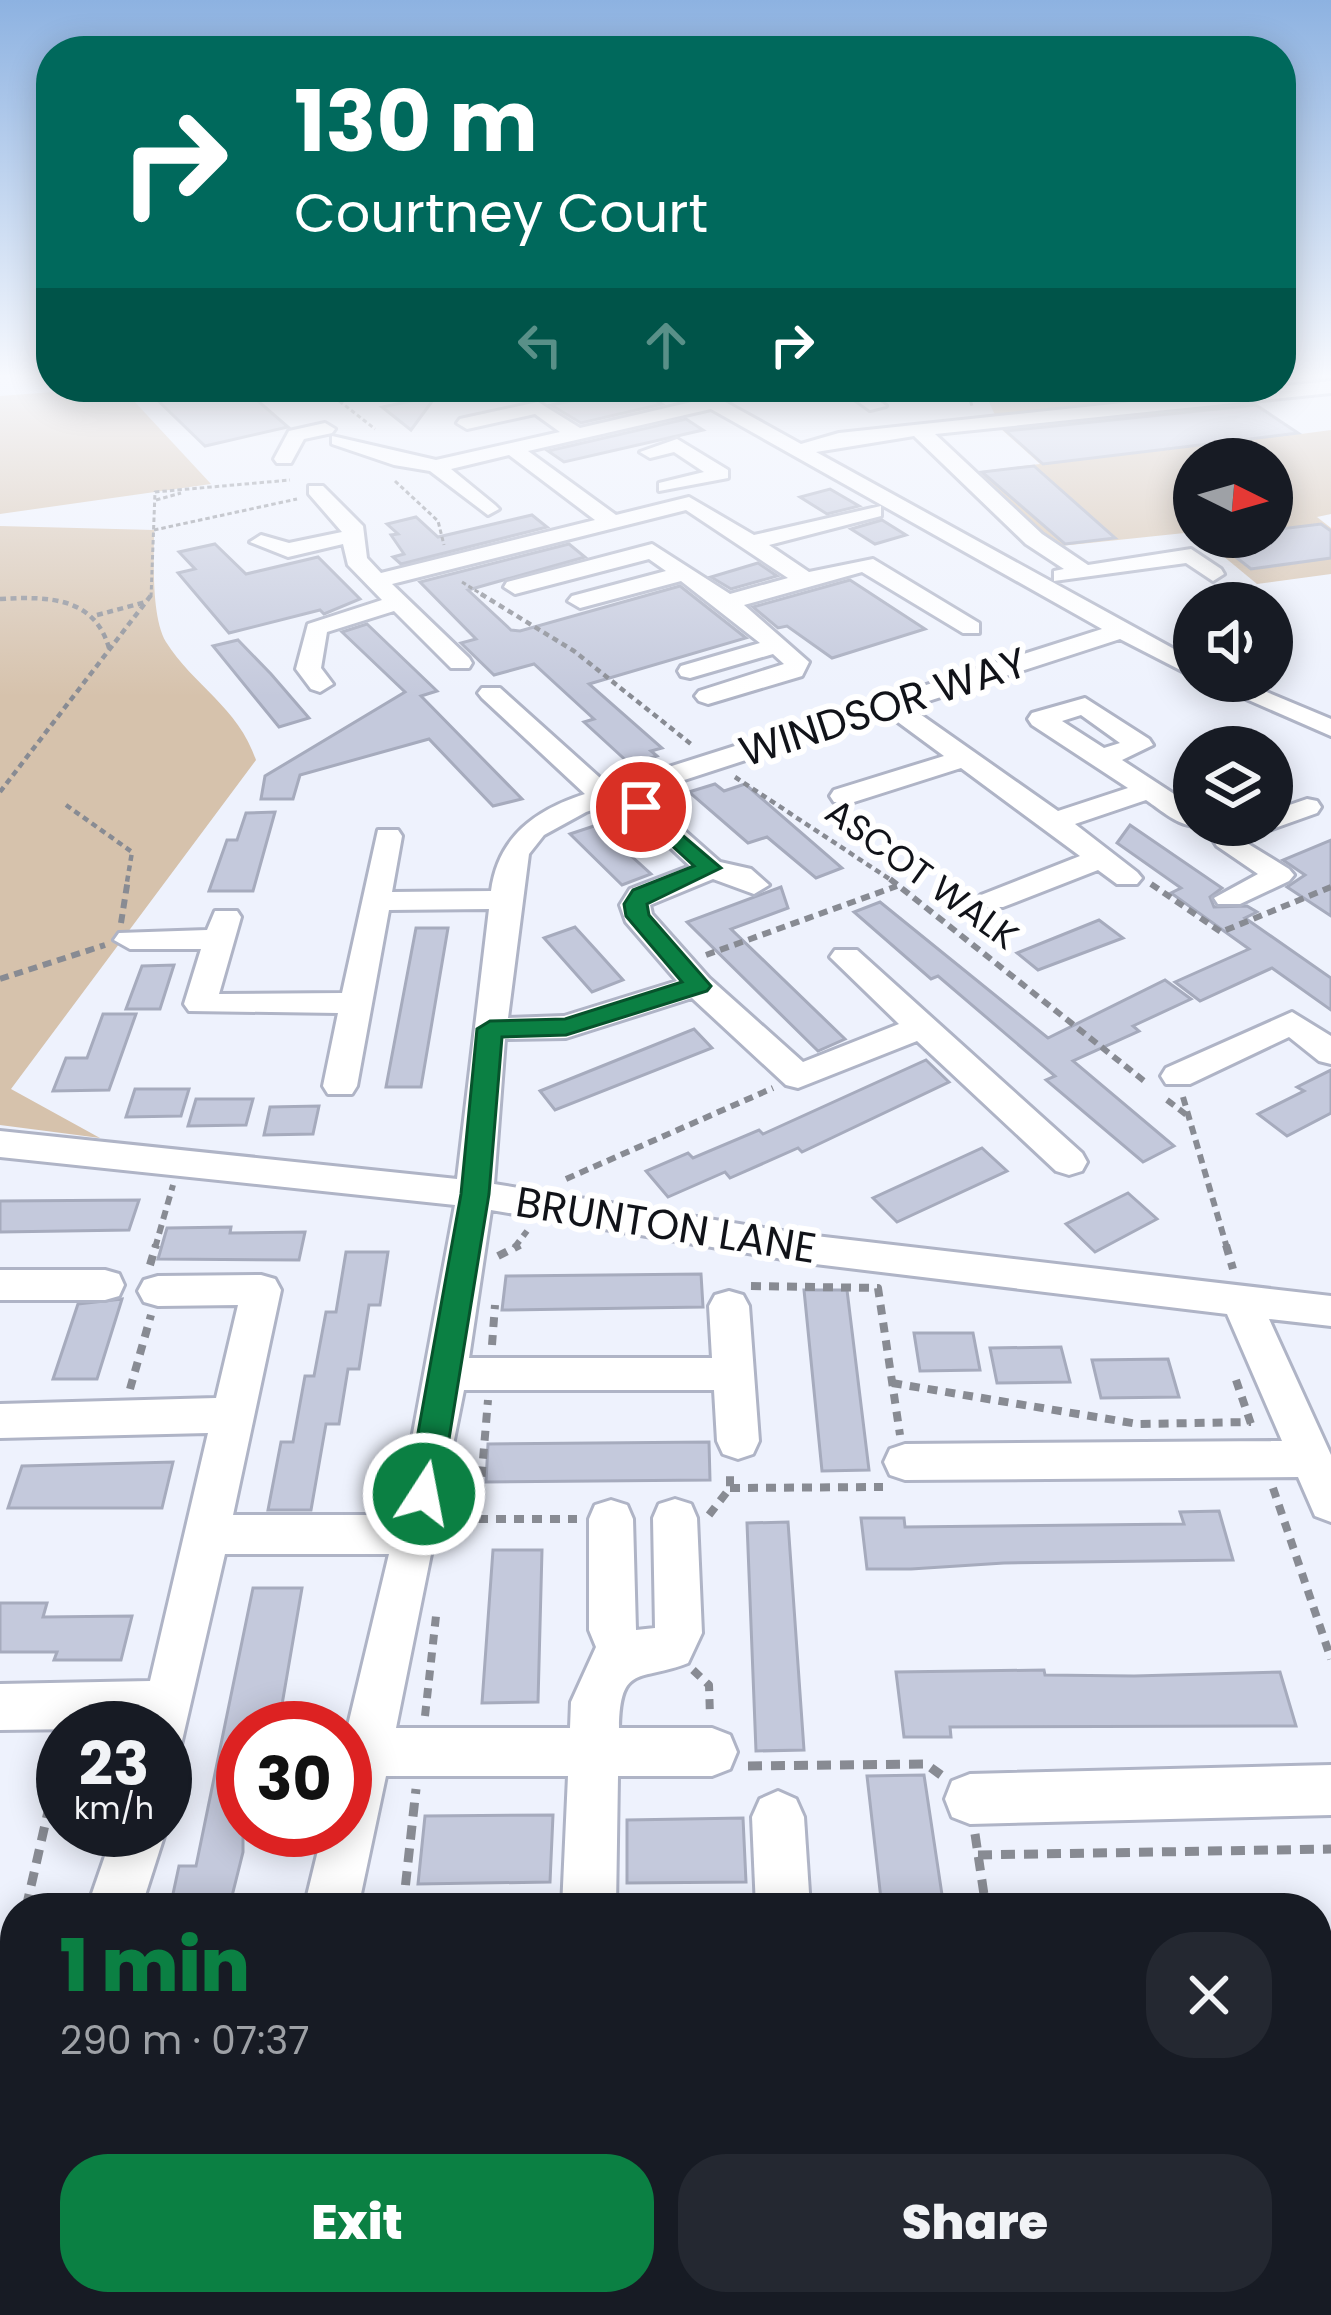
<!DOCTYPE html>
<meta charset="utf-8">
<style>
body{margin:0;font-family:Poppins,sans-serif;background:#242831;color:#f1f3f6;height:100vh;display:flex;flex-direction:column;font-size:45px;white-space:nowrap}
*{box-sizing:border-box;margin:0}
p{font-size:39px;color:#9ea1a6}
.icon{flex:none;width:66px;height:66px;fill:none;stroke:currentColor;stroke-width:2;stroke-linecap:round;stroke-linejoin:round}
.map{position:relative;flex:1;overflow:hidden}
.side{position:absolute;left:0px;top:1893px;width:1332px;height:423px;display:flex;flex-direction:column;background:#171b24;border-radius:48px 48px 0 0;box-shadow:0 6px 30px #0003}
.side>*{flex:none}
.banner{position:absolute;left:36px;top:36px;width:1260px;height:366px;border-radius:48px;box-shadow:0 6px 30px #0003;background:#00695c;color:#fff;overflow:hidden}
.needle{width:78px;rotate:95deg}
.buttons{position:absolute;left:1173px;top:438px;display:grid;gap:24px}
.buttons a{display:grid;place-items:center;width:120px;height:120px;border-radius:50%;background:#171b24;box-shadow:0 6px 30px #0003;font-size:60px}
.speed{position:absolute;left:36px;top:1701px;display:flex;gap:24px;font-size:60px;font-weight:700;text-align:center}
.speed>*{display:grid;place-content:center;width:156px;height:156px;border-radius:50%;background:#171b24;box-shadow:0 6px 30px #0003;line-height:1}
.speed small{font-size:30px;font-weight:400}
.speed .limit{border:18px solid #d22;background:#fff;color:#111}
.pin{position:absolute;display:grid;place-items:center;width:102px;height:102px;color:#fff;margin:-51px;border:6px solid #fff;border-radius:50%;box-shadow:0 3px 12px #0007}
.me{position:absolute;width:132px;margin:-66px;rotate:11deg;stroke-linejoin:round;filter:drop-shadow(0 0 9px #0008)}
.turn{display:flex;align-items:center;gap:42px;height:252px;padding:0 60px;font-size:54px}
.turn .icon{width:156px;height:156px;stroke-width:2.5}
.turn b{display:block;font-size:84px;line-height:102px}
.lanes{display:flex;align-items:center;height:114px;padding:0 60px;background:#0003;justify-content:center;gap:60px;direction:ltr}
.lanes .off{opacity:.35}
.round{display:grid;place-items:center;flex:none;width:126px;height:126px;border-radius:48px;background:#242831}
.headline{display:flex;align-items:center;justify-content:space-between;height:204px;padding:0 60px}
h1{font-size:72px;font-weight:800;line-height:90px;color:#0b8043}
.action{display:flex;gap:24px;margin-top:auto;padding:24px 60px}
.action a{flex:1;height:138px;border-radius:48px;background:#0b8043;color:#fff;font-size:48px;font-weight:800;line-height:138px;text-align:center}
.action a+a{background:#242831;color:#f1f3f6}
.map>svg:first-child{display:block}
.green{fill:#d6c2ac}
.building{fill:#c4c9dc;stroke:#a6abbd;stroke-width:3}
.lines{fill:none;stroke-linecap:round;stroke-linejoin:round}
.minor-casing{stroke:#afb4c6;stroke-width:6}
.path-far4{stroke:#888b93;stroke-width:3;stroke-dasharray:4.5 3;stroke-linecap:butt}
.path-far3{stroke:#888b93;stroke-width:4.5;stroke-dasharray:6 4.5;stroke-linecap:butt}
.path-far2{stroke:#888b93;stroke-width:6;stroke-dasharray:9 6;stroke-linecap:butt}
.path-far1{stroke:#888b93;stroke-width:8;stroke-dasharray:10 8;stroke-linecap:butt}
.path{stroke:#888b93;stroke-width:9;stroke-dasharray:14 9;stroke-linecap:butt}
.minor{fill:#fff;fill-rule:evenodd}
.route{fill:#0b8043;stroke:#07532c;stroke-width:3}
.labels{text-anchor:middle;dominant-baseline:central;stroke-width:12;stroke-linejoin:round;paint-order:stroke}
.far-street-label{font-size:36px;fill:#111319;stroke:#fff}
.street-label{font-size:42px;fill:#111319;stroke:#fff}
</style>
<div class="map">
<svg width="1331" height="2315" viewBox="0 0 1331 2315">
<rect width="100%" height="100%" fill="#eef2fd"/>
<!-- green -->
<g class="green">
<polygon points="121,387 211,484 0,514 0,396"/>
<polygon points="982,387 1265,387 995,415"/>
<polygon points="1249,399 1301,434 1331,430 1331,514 1317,517 1331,528 1331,574 1257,584 1200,537 1272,537 1272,459 1194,459 1194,532 1051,547 973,472 1040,464 999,427"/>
<path d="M0 526 154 530C154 559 151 617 166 642 193 685 238 707 256 760L11 1089 100 1138 0 1125Z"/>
</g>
<!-- building -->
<g class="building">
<polygon points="144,387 242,387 288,427 205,446"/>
<polygon points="636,388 662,404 581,423 551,405"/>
<polygon points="436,396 411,430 382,407"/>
<polygon points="1256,405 1298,433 1043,464 1006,431"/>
<polygon points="686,419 703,430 564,462 548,451"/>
<polygon points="1034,466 1115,538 1065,544 982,472"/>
<polygon points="830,489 859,506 827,514 800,497"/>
<polygon points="532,515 547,527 401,564 393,557 404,554 391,535 398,534 387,524 416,517 438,537"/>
<polygon points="882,520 906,535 875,544 851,529"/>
<polygon points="1321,524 1331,531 1331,558 1251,569 1223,547 1240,545 1230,537 1272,537 1272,530"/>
<polygon points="215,544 246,574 318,557 360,599 324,614 320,610 229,633 178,573 195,569 179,552"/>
<polygon points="569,544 585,557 468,590 511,630 520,631 680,586 746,638 589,684 662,748 651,751 657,756 631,765 584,722 594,719 534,664 494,675 461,643 476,639 420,582"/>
<polygon points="758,563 777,576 731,589 711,577"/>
<polygon points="850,580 925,629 832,658 787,626 778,628 753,607"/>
<polygon points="367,624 437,691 421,696 522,799 493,806 429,739 300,775 293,799 261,799 265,776 405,692 342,632"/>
<polygon points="238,640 271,674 309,718 279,727 213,646"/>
<polygon points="715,784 724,791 745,784 842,868 816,878 767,837 748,843 689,792"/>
<polygon points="275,812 253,891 209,891 227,840 237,840 246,813"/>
<polygon points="597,825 651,874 622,885 570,834"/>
<polygon points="1130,825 1222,888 1210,897 1214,907 1247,906 1257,912 1245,918 1331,978 1331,1010 1272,968 1200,1001 1175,982 1249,949 1171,893 1181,888 1117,843"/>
<polygon points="1331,840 1331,916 1287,887 1305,875 1283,860"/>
<polygon points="781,887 788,908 731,929 845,1039 818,1051 687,922"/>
<polygon points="880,902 1048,1038 1165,980 1191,999 1133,1026 1139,1031 1073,1061 1174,1146 1143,1162 1046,1080 1055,1076 938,976 931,979 854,912"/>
<polygon points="1099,920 1123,938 1038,970 1017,953"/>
<polygon points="575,927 596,950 623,980 592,992 544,938"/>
<polygon points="416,928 448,928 421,1087 386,1087"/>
<polygon points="174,965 160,1009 126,1009 142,966"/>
<polygon points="103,1014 136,1014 109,1090 53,1091 66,1058 87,1058"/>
<polygon points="694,1029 712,1048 555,1110 540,1091"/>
<polygon points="926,1060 949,1082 802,1152 798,1148 730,1178 725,1172 668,1197 646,1171 688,1153 693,1158 759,1130 763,1134"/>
<polygon points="1331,1070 1331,1113 1287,1136 1258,1114 1304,1091 1297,1087"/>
<polygon points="135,1089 189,1089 181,1116 126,1117"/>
<polygon points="196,1099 253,1099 246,1125 188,1126"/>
<polygon points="319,1106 313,1134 264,1135 270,1107"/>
<polygon points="982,1148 1007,1171 897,1222 873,1198"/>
<polygon points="1128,1193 1157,1219 1095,1252 1066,1224"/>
<polygon points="139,1200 129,1230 0,1232 0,1201"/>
<polygon points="231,1227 230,1233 305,1232 299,1260 158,1259 167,1228"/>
<polygon points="346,1252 388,1252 380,1305 369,1305 359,1369 348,1369 339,1424 326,1424 311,1510 268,1510 281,1442 293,1442 305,1376 314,1376 326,1312 336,1312"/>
<polygon points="701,1274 703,1307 502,1310 506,1276"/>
<polygon points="804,1290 847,1290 869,1470 822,1471"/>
<polygon points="122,1299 97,1379 53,1379 78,1304"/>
<polygon points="914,1333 973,1333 980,1370 920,1371"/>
<polygon points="1061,1347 1070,1382 997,1383 990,1348"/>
<polygon points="1168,1359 1179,1397 1101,1398 1092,1360"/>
<polygon points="709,1442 710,1480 486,1482 488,1444"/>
<polygon points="173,1462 162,1508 8,1508 22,1466"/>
<polygon points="1219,1511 1233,1560 1004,1563 911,1569 867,1569 861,1518 904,1518 905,1527 1184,1524 1180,1512"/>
<polygon points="788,1522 804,1750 756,1751 747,1523"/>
<polygon points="493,1550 542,1550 538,1702 482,1703"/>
<polygon points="253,1588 302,1588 278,1728 243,1728 243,1852 229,1908 170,1908 179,1866 196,1866"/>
<polygon points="0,1603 47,1603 43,1617 132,1616 121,1660 54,1660 57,1652 0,1652"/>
<polygon points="1044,1670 1045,1675 1134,1676 1280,1672 1296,1726 950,1727 951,1737 904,1737 896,1672"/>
<polygon points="924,1775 944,1908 882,1908 867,1776"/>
<polygon points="553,1815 550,1882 418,1884 425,1816"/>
<polygon points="743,1818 746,1882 627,1883 627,1820"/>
</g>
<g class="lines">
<!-- minor casing -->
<g class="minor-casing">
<g id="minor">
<path d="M1331 381V393L935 434 1042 534 1088 565 1191 549 1221 569 1224 574 1213 581 1186 563 1054 581V571L1064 569 1026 544 914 436 816 452 1194 660V677L1120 639 910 707 1058 811 1128 788 1032 725 1028 719 1032 713 1085 698 1149 739 1153 745 1122 760 1194 807V825H1204C1182 830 1164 812 1146 800L1075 824 1137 872 1142 878 1137 884H1117L1098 870 1003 907H981L977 901 981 895 1080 856 961 768 854 802H834L830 796 834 790 944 756 887 714 586 812 544 835 529 854 508 1018 564 1016 677 981 626 922 620 905 630 889 690 866 627 807 631 801H651L720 862 751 869 769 885 754 894 713 879 650 905 652 914 709 978 803 1062 899 1024 830 957 835 950H857L1082 1153 1087 1162 1082 1171 1069 1175 1056 1171 917 1041 798 1088 786 1085 692 998 566 1038 505 1039 494 1184 807 1235 1331 1296V1326L1269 1319 1331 1455V1522L1315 1516 1298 1477 905 1480 890 1475 884 1462 890 1449 905 1444 1282 1441 1227 1314 807 1263 491 1210 469 1358H712L709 1306 715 1295 729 1291 743 1295 749 1306 759 1441 753 1454 738 1459 723 1454 717 1441 714 1390H464L396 1728H570L571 1702 596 1647 589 1630V1519L595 1505 611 1500 627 1505 633 1519 636 1630 655 1628 653 1518 659 1504 675 1499 691 1504 697 1518 702 1633 688 1663C640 1682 620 1663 619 1728H712L730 1735 737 1752 730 1769 712 1776H618L616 1908H562L568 1776H386L358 1908H304L323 1830H345V1738L389 1554H225L181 1745 165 1751V1728L0 1730V1684L150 1681 208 1433 0 1438V1404L216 1398 238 1305 158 1306 144 1302 138 1291 144 1280 158 1276 261 1275 275 1279 281 1290 233 1515H398L455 1205 0 1157V1131L457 1179 489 909 389 910 357 1086 352 1094H328L323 1086 338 1013 189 1011 184 1004 201 949H130L114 940 119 933 207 930 215 911H237L241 917 219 994 342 993 378 830H398L402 836 392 892 491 891C498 837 535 810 585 794L482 698 478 693 482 688H500L609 786 1102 629 711 409 528 451 616 515 689 497 754 535 881 506V516L769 545 809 572 873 559 979 623V633H963L862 572 744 605 809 662 802 676 708 704 699 701 695 696 699 691 784 664 773 654 690 678 681 676 678 671 681 666 760 643 681 581 580 608 568 601 572 596 666 571 649 559 515 594 504 587 507 582 652 544 730 594 788 578 686 510 392 584 469 658 472 663 469 668H451L394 611 327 632 321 668 333 684 320 692 311 689 296 669 308 624 382 600 348 565 343 544 288 557 250 542 261 535 289 543 342 532 309 494V486H323L363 526 367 558 381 573 595 520 509 455 451 469 495 505 499 509 488 515 430 471 394 465 332 444V436L436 460 560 432 535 414 467 429 457 423 460 419 538 402 580 428 696 401 675 387H698L801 444 839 433ZM1081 715 1120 743 1104 748 1062 721Z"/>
<polygon points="838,387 860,387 886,406 870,410"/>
<polygon points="325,423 335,429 332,433 304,439 291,463 277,463 274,459 289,431"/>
<polygon points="677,439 728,470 728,478 659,491 659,483 704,472 674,452 650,458 640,452"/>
<polygon points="1205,681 1240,681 1331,719 1331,736"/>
<polygon points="1307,799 1317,801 1321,807 1317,813 1272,829 1261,825 1272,825 1272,811"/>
<polygon points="1227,831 1289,869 1294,875 1289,881 1240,904 1218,904 1214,898 1258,874 1217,846 1213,840"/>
<polygon points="1292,1012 1331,1036 1331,1064 1319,1061 1289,1037 1190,1084 1166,1084 1161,1076 1166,1068"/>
<polygon points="0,1270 105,1270 119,1274 124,1285 119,1296 105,1300 0,1300"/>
<polygon points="1331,1765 1331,1815 970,1824 952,1817 945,1799 952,1781 970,1774"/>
<polygon points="778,1791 796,1799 804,1817 810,1908 756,1908 752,1817 760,1799"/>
<polygon points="114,1830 166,1830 141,1908 87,1908"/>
<polygon points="14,1934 15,1934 15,1988 0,1982 0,1940"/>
<rect x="0" y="2192" width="15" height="60"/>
<polygon points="1331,2251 1331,2313 1317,2314 1295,2305 1294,2301 1317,2301 1317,2252"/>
<polygon points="207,2301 269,2301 266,2315 204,2315"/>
<polygon points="501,2301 563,2301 562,2315 500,2315"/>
<rect x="654" y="2301" width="62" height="14"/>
<polygon points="1115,2301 1177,2301 1180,2315 1118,2315"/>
</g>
</g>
<!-- path-far4 -->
<g class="path-far4">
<polyline points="341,387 338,400 375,429"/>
<polyline points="966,387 972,406"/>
<polyline points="395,481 438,521 444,545"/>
<polyline points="156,500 181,493"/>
<polyline points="154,530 297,499"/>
<polyline points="462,582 486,597"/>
<polyline points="151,597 155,492 290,480"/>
</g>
<!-- path-far3 -->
<g class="path-far3">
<polyline points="481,594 574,651 691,744"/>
<path d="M0 599C49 596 97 597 110 652"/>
<polyline points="97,615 146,602"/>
<polyline points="735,777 894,882"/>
<polyline points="0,792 152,594"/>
<polyline points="66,805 132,852 127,882"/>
</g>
<!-- path-far2 -->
<g class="path-far2">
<polyline points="890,879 1148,1084"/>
<polyline points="1151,884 1221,932 1331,887"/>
<polyline points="121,923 128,879"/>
<polyline points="706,955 897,886"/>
<polyline points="0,979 105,945"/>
<polyline points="1183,1097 1227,1248"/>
<polyline points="1167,1100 1188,1116"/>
<polyline points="566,1179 773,1088"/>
<polyline points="155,1248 173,1185"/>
<polyline points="514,1248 527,1231"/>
</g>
<!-- path-far1 -->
<g class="path-far1">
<polyline points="1226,1245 1233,1269"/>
<polyline points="498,1256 520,1245"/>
<polyline points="150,1265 156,1245"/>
<polyline points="751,1286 878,1288 900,1435"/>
<polyline points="492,1345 495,1305"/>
<polyline points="1236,1380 1251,1424"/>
<polyline points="892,1383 1138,1424 1251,1422"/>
<polyline points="130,1389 151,1315"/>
<polyline points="730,1488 883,1487"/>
<polyline points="1273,1488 1331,1659"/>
<polyline points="709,1515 730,1488 730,1470"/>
<polyline points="478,1519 577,1519"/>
<polyline points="450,1528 478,1519 488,1400"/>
<polyline points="693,1670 709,1685 710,1716"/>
<polyline points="425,1716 436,1616"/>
</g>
<!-- path -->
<g class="path">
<polyline points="748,1766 926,1764 941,1775"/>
<polyline points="975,1834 986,1908"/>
<polyline points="978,1855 1331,1849"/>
<polyline points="26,1908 63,1746"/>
<polyline points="403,1908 416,1789"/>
<polyline points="285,2315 287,2301"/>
</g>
<!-- minor -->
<use href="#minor" class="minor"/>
</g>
<!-- sky -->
<linearGradient id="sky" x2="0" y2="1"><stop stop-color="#8db2e1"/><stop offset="0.54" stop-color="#f7f9fe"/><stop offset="1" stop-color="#f7f9fe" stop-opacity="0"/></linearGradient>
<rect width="1331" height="697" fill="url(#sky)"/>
<!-- route -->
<polygon class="route" points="641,800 721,868 647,904 649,915 711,986 707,991 566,1035 502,1037 489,1194 440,1494 435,1504 424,1509 412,1504 407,1494 461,1194 477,1029 490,1021 565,1019 682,982 626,916 624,904 633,890 694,866 634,811 630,807"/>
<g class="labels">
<!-- far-street labels -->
<g class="far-street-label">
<text transform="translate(922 874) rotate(36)">ASCOT WALK</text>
</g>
<!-- street labels -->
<g class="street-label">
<text transform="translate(883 707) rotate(-18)">WINDSOR WAY</text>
<text transform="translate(666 1225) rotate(9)">BRUNTON LANE</text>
</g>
</g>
</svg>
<div class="buttons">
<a><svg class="needle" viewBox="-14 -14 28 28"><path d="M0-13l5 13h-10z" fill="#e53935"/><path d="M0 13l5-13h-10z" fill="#9ea1a6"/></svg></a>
<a><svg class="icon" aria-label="sound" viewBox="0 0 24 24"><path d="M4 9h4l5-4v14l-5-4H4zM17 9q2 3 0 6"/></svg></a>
<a><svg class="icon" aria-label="layers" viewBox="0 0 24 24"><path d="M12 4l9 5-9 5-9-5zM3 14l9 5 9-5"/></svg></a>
</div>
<div class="speed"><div>23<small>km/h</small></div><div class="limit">30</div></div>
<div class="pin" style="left:641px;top:807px;background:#d93025"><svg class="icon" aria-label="arrive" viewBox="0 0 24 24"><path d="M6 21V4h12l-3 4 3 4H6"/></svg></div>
<svg class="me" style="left:424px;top:1494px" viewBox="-20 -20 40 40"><circle r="17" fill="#0b8043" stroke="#fff" stroke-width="3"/><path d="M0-11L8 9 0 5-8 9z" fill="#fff"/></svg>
<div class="banner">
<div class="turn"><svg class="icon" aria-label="right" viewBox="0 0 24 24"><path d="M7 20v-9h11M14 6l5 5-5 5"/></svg><div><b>130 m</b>Courtney Court</div></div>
<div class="lanes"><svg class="icon off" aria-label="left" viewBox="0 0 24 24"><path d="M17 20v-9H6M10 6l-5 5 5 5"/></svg><svg class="icon off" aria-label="ahead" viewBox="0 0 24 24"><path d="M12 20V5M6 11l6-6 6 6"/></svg><svg class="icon" aria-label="right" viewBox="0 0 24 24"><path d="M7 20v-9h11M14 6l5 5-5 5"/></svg></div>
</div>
<section class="side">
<div class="headline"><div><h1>1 min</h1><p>290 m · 07:37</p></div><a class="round"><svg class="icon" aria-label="close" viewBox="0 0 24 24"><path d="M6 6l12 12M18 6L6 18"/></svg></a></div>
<div class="action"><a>Exit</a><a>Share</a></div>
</section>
</div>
